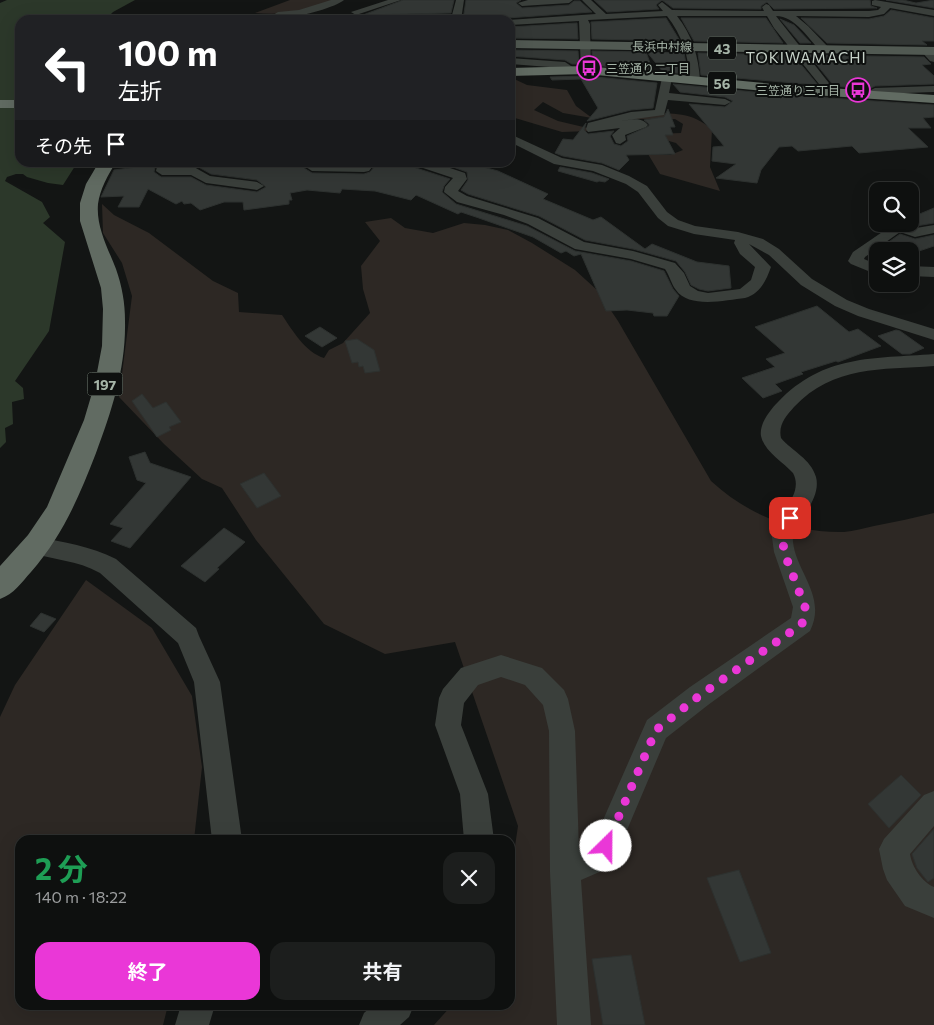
<!DOCTYPE html>
<html lang="ja">
<meta charset="utf-8">
<style>
body{margin:0;font-family:Commissioner,"Noto Sans JP",sans-serif;background:#1c1e1d;color:#f1f3f6;height:100vh;display:flex;flex-direction:column;font-size:19px;white-space:nowrap}
*{box-sizing:border-box;margin:0}
p{font-size:16px;color:#9b9d9e}
.icon{flex:none;width:28px;height:28px;fill:none;stroke:currentColor;stroke-width:2;stroke-linecap:round;stroke-linejoin:round}
.map{position:relative;flex:1;overflow:hidden}
.panel{position:absolute;left:15px;top:835px;width:500px;height:175px;display:flex;flex-direction:column;background:#0e100f;border-radius:15px;box-shadow:0 5px 20px #0002,0 0 0 1px #2e302f}
.panel>*{flex:none}
.hud{position:absolute;left:15px;top:15px;width:500px;height:152px;border-radius:15px;box-shadow:0 5px 20px #0002,0 0 0 1px #2e302f;background:#202124;color:#fff;overflow:hidden}
.controls{position:absolute;left:869px;top:182px;display:grid;gap:10px}
.controls a{display:grid;place-items:center;width:50px;height:50px;border-radius:10px;background:#0e100f;box-shadow:0 5px 20px #0002,0 0 0 1px #2e302f;font-size:25px}
.pin{position:absolute;display:grid;place-items:center;width:42px;height:42px;color:#fff;margin:-21px;border-radius:10px;box-shadow:0 2px 8px #0006}
.me{position:absolute;width:55px;margin:-28px;rotate:23deg;stroke-linejoin:round;filter:drop-shadow(0 0 4px #0008)}
.turn{display:flex;align-items:center;gap:18px;height:105px;padding:0 20px;font-size:22px}
.turn .icon{width:65px;height:65px;stroke-width:2.5}
.turn b{display:block;font-size:35px;line-height:42px}
.then{display:flex;align-items:center;height:48px;padding:0 20px;background:#0003;gap:10px;font-size:19px}
.round{display:grid;place-items:center;flex:none;width:52px;height:52px;border-radius:15px;background:#1c1e1d}
.head{display:flex;align-items:center;justify-content:space-between;height:85px;padding:0 20px}
h1{font-size:30px;font-weight:700;line-height:38px;color:#1e9e55}
.action{display:flex;gap:10px;margin-top:auto;padding:10px 20px}
.action a{flex:1;height:58px;border-radius:15px;background:#ea37d7;color:#fff;font-size:20px;font-weight:700;line-height:58px;text-align:center}
.action a+a{background:#1c1e1d;color:#f1f3f6}
.map>svg:first-child{display:block}
.green{fill:#2d2824}
.water{fill:#2c382a}
.building{fill:#333735;stroke:#2d312f}
.lines{fill:none;stroke-linecap:round;stroke-linejoin:round}
.minor{fill:#3a3f3b;fill-rule:evenodd}
.major{fill:#515952;fill-rule:evenodd}
.highway{fill:#616b62;fill-rule:evenodd}
.route{stroke:#ea37d7;stroke-width:9;stroke-dasharray:0 16.2}
.labels{text-anchor:middle;dominant-baseline:central;stroke-width:4;stroke-linejoin:round;paint-order:stroke}
.far-street-label{font-size:12px;fill:#a6b5a8;stroke:#0e100f}
.far-poi-label{font-size:12px;fill:#a6b5a8;stroke:#0e100f;text-anchor:start}
.shield{fill:#0e100f;stroke:#78847a;stroke-width:1}
.shield-label{font-size:14px;font-weight:bold;fill:#a6b5a8}
.far-quarter-label{font-size:15px;letter-spacing:1px;fill:#c6d1c8;stroke:#0e100f}
</style>
<div class="map">
<svg width="934" height="1025" viewBox="0 0 934 1025">
<rect width="100%" height="100%" fill="#131514"/>
<!-- green -->
<g class="green">
<path d="M290 0H340C308 10 288 16 255 13Z"/>
<polygon points="510,77 527,85 567,90 576,106 592,118 563,113 543,102 534,110 558,121 592,129 591,131 562,132 515,118 510,112"/>
<path d="M648 113C673 114 692 111 712 130L710 167 720 191 660 174 648 154 670 155 683 150 676 143 651 136 653 134 681 133 683 124 675 119H633L631 115Z"/>
<path d="M102 204 114 215 149 233 213 281 238 293 239 312 282 315C293 331 305 352 324 358L329 350 343 343 370 313 363 289 361 266 380 241 365 222 391 218 405 228 433 233 464 223 485 225 508 230 532 243 575 270 597 290 618 321 711 481C748 515 793 533 844 532 854 531 864 528 874 526 894 522 914 518 934 513V1025H434L452 1005H510V880L518 826 455 642 385 654 324 624 256 540 222 488 202 479 164 444 119 397 132 296 122 263 103 233Z"/>
<polygon points="86,580 152,628 192,696 202,767 194,840 20,840 20,1005 168,1005 163,1025 0,1025 0,717 15,685"/>
</g>
<!-- water -->
<polygon class="water" points="7,0 135,0 113,12 105,20 20,20 20,162 77,163 63,185 48,183 27,177 23,174 16,174 7,177 5,181 42,202 50,217 43,223 65,242 49,331 15,381 23,388 24,399 12,402 13,424 5,428 6,442 0,448 0,3"/>
<!-- building -->
<g class="building">
<polygon points="403,0 454,0 451,13 363,15"/>
<polygon points="466,0 521,0 516,3 522,8 569,5 574,1 580,1 592,12 507,18 505,20 463,20"/>
<polygon points="594,0 870,0 871,6 877,8 774,9 767,2 761,6 761,9 673,8 662,0 656,5 659,9 607,12"/>
<polygon points="886,0 903,0 916,3 934,0 934,8"/>
<polygon points="891,10 934,18 934,41 922,41 927,45 827,43 801,18 869,19 884,16"/>
<polygon points="666,18 680,41 592,39 591,22"/>
<polygon points="681,18 766,18 783,43 694,41"/>
<polygon points="780,19 794,25 811,43 800,43"/>
<polygon points="577,23 578,39 510,38 510,27"/>
<polygon points="510,50 578,51 579,64 572,64 565,60 510,56"/>
<polygon points="592,51 646,52 653,71 593,65"/>
<polygon points="647,52 684,53 688,74 663,72"/>
<polygon points="698,53 793,55 818,85 701,75"/>
<polygon points="809,55 924,57 931,64 922,65 934,76 934,84 875,86 869,89 834,86"/>
<polygon points="586,76 657,83 653,108 631,110 587,121 598,108 581,79 552,80 550,77"/>
<polygon points="673,84 784,95 934,105 934,117 923,118 931,128 908,128 928,147 859,153 852,146 798,151 792,146 779,147 761,170 757,183 716,178 736,164 712,161 713,147 724,146 689,104 725,107 733,101 725,97 680,92"/>
<polygon points="668,109 675,127 670,127 673,135 665,135 675,154 626,155 629,160 619,170 602,163 563,156 555,153 563,139 573,140 586,123 584,130 588,134 614,131 610,136 614,144 621,146 628,141 627,136 649,126 649,124 644,120 664,117"/>
<polygon points="173,162 309,162 304,168 312,173 364,174 370,172 378,162 410,162 413,167 450,179 444,186 442,192 456,204 527,226 575,251 631,261 664,271 673,289 679,296 667,316 654,316 653,313 627,310 606,311 581,254 574,256 566,251 561,253 533,237 476,217 461,212 458,214 416,195 411,200 375,191 342,189 340,193 307,190 290,193 292,200 289,200 289,204 244,210 243,202 224,202 200,210 191,203 184,204 182,201 176,204 148,189 139,207 118,207 124,196 101,197 114,170 137,167 155,167 154,172 161,177 191,177 206,185 257,192 266,187 257,180 211,174 195,165 172,165"/>
<polygon points="439,162 465,162 498,171 548,194 543,199 593,220 601,217 645,249 652,244 697,262 729,266 731,288 708,291 699,289 691,285 685,272 676,261 633,249 585,240 539,216 468,194 461,190 468,180 467,172"/>
<polygon points="560,167 592,173 609,179 605,182 599,181 597,182 558,171"/>
<polygon points="934,208 934,223 916,226 909,224 910,218"/>
<polygon points="900,234 915,239 934,235 934,246 919,251 914,249 911,251 876,251"/>
<polygon points="817,306 849,332 858,329 881,346 838,362 836,361 801,372 803,374 775,384 782,391 763,398 742,378 775,367 766,359 785,353 755,327"/>
<polygon points="320,327 337,338 322,347 305,336"/>
<polygon points="896,330 900,331 924,348 910,354 902,354 878,336"/>
<polygon points="357,339 374,350 380,371 365,373 363,366 359,367 358,362 352,363 345,341"/>
<polygon points="142,394 153,408 166,402 181,422 169,427 171,430 157,437 132,401"/>
<polygon points="145,452 150,463 191,477 130,548 111,541 123,528 110,524 146,483 137,480 129,457"/>
<polygon points="264,473 281,496 257,508 240,484"/>
<polygon points="224,528 245,542 217,568 219,569 205,582 181,566"/>
<polygon points="41,613 56,619 44,632 30,626"/>
<polygon points="901,775 921,795 889,828 868,804"/>
<polygon points="934,829 934,878 928,882 917,868 912,854"/>
<polygon points="739,870 771,953 740,962 707,878"/>
<polygon points="631,955 645,1025 603,1025 592,959"/>
</g>
<g class="lines">
<!-- minor -->
<g class="minor">
<path d="M331 0H344C335 8 283 23 273 15L278 12 299 10Z"/>
<polygon points="388,0 401,0 356,15 351,12"/>
<polygon points="456,0 464,0 461,20 326,20 331,17 349,15 367,17 452,15"/>
<polygon points="528,0 573,0 569,3 522,6 518,3"/>
<path d="M582 0H591L606 14 663 11 658 5 662 2 672 10 764 11 762 7 766 4 769 5 773 11H869L878 10 881 7 872 5V1L875 0 934 10V16L890 8 884 14 869 17 796 16 808 26 829 48 830 50 825 53 821 52C809 39 795 16 776 16L836 92 831 95 827 94 774 28 767 16H677C692 35 699 57 700 81L695 84 690 81C689 57 682 35 667 16L588 20 590 24 591 70 586 73 581 70 579 21 510 25V20H507L596 14Z"/>
<polygon points="926,48 934,53 934,62 930,61 921,51"/>
<polygon points="510,58 565,62 577,70 572,73 562,68 510,64"/>
<path d="M667 75 672 78 669 93 725 99 731 102 725 105 668 100 664 115 620 121C631 120 641 116 648 125L646 127 625 135 626 140 620 144 616 143 612 135 620 128 588 132 586 129 588 123 631 112 655 110 662 78Z"/>
<polygon points="934,86 934,92 877,94 867,98 861,95 875,88"/>
<path d="M510 134 562 158 602 165 629 176 647 186 667 212 678 220 695 226 738 232 763 239 779 249 812 279 847 300 869 309 934 329V340L858 316 835 306 801 285 769 255 749 244 771 267C766 281 760 294 745 298 726 300 689 309 676 290 671 284 670 276 665 269L631 259 575 249 528 224 504 215 457 202 444 192 445 187 453 178 414 165 412 162H432L465 173 467 179 458 191 467 196 538 218 584 242 633 251 675 263 684 273 690 286 698 291 708 293 740 289 751 280 755 267 740 254 734 243 735 240 694 234 668 226 658 218 638 192 626 184 593 171 554 164 510 142Z"/>
<path d="M101 162H138C131 168 111 169 101 167Z"/>
<polygon points="158,162 171,162 170,167 194,167 210,176 257,182 264,186 257,190 206,183 191,175 162,175 156,171"/>
<polygon points="362,162 376,162 369,171 364,172 312,171 306,167 312,163 361,164"/>
<polygon points="894,224 903,224 916,228 934,225 934,233 915,237 900,232 865,257 864,259 878,265 878,275 851,264 848,261 853,252"/>
<polygon points="910,266 934,267 934,277 910,276"/>
<path d="M934 354V366C881 370 834 365 794 407 786 416 778 425 781 438 792 451 811 459 816 477 820 492 809 508 801 520 799 523 794 528 793 532 789 567 829 593 810 631L708 705 666 738 616 856 604 870 581 880 591 1025H557L550 872 549 731 543 705 525 685 501 677 478 685 464 703 461 725 488 794 494 840H464L460 794 435 725 439 698 443 689 461 668 501 655 542 668 564 690 568 699 575 731 579 850 596 836 647 720 690 687 791 618 793 607 774 552 771 530C780 512 804 494 793 473 783 462 764 451 761 436 759 424 770 410 778 402 824 354 873 359 934 354Z"/>
<path d="M36 537C64 542 90 546 116 559L196 628 199 636 220 682 242 840H212L194 682 178 643 100 573C77 560 53 560 28 552L25 546 28 540Z"/>
<path d="M934 791V826L910 854C912 867 922 882 934 887V918L905 906 887 880 883 869 879 849 884 839 924 795Z"/>
<polygon points="181,1005 215,1005 209,1025 175,1025"/>
<polygon points="373,1005 414,1005 409,1017 400,1025 359,1025 364,1013"/>
</g>
<!-- major -->
<polygon class="major" points="510,40 934,47 934,55 510,48"/>
<!-- highway -->
<g class="highway">
<polygon points="586,66 784,85 934,95 934,103 784,93 586,74 510,76 510,68"/>
<rect x="0" y="100" width="20" height="8"/>
<path d="M99 162H116C108 175 100 189 98 204 96 227 108 248 116 269 122 286 125 303 125 321 126 368 112 410 96 453 78 499 63 535 31 572 21 583 14 594 0 599V566L28 535 47 507 84 420 95 383 102 346 103 309 101 288 80 221V203L86 184Z"/>
</g>
</g>
<g class="lines">
<!-- route -->
<polyline class="route" points="606,846 656,730 699,696 802,624 805,607 784,552 782,530 790,518"/>
</g>
<!-- icons -->
<defs>
<g id="bus-ring" transform="scale(1.25)"><circle r="9.5" fill="#0e100f" stroke="#ea37d7" stroke-width="1.5"/><path d="M-5-6H5V4H4V6H2V4H-2V6H-4V4H-5ZM-3.5-4V0h7V-4ZM-3.5 1.2v1.5H-2V1.2ZM2 1.2v1.5H3.5V1.2Z" fill="#ea37d7"/></g>
</defs>
<g fill-rule="evenodd">
<use href="#bus-ring" x="589" y="68"/>
<use href="#bus-ring" x="858" y="90"/>
</g>
<g class="labels">
<!-- far-street labels -->
<g class="far-street-label">
<text transform="translate(662 46) rotate(1)">長浜中村線</text>
</g>
<!-- far-poi labels -->
<g class="far-poi-label">
<text x="606" y="68">三笠通り二丁目</text>
<text x="840" y="90" text-anchor="end">三笠通り三丁目</text>
</g>
<!-- shield labels -->
<g class="shield">
<rect x="708" y="36.5" width="28" height="23" rx="4"/>
<rect x="708" y="71.5" width="28" height="23" rx="4"/>
<rect x="87.5" y="372.5" width="35" height="23" rx="4"/>
</g>
<g class="shield-label">
<text x="722" y="48">43</text>
<text x="722" y="83">56</text>
<text x="105" y="384">197</text>
</g>
<!-- far-quarter labels -->
<g class="far-quarter-label">
<text x="806" y="57">TOKIWAMACHI</text>
</g>
</g>
</svg>
<div class="controls">
<a><svg class="icon" aria-label="search" viewBox="0 0 24 24"><circle cx="10" cy="10" r="6"/><path d="M15 15l6 6"/></svg></a>
<a><svg class="icon" aria-label="layers" viewBox="0 0 24 24"><path d="M12 4l9 5-9 5-9-5zM3 14l9 5 9-5"/></svg></a>
</div>
<div class="pin" style="left:790px;top:518px;background:#d93025"><svg class="icon" aria-label="arrive" viewBox="0 0 24 24"><path d="M6 21V4h12l-3 4 3 4H6"/></svg></div>
<svg class="me" style="left:606px;top:846px" viewBox="-20 -20 40 40"><circle r="19" fill="#fff"/><path d="M0-13L10 11 0 6-10 11z" fill="#ea37d7"/></svg>
<div class="hud">
<div class="turn"><svg class="icon" aria-label="left" viewBox="0 0 24 24"><path d="M17 20v-9H6M10 6l-5 5 5 5"/></svg><div><b>100 m</b>左折</div></div>
<div class="then">その先<svg class="icon" aria-label="arrive" viewBox="0 0 24 24"><path d="M6 21V4h12l-3 4 3 4H6"/></svg></div>
</div>
<section class="panel">
<div class="head"><div><h1>2 分</h1><p>140 m · 18:22</p></div><a class="round"><svg class="icon" aria-label="close" viewBox="0 0 24 24"><path d="M6 6l12 12M18 6L6 18"/></svg></a></div>
<div class="action"><a>終了</a><a>共有</a></div>
</section>
</div>
